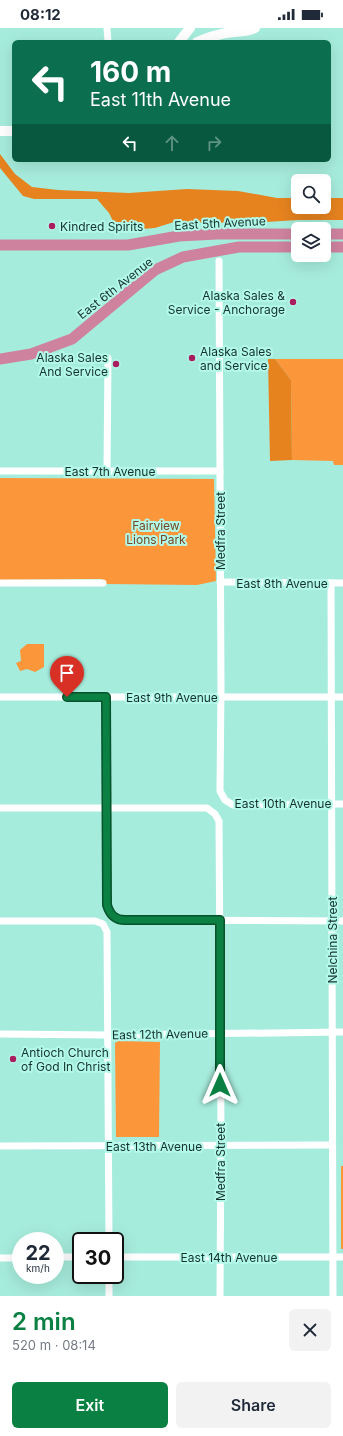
<!DOCTYPE html>
<meta charset="utf-8">
<style>
body{margin:0;font-family:Inter,sans-serif;background:#f2f2f3;color:#1f2937;height:100vh;display:flex;flex-direction:column;font-size:15px;white-space:nowrap}
*{box-sizing:border-box;margin:0}
p{font-size:13px;color:#747a83}
.icon{flex:none;width:22px;height:22px;fill:none;stroke:currentColor;stroke-width:2;stroke-linecap:round;stroke-linejoin:round}
.map{position:relative;height:1268px;overflow:hidden}
.panel{display:flex;flex-direction:column;background:#fff;flex:1}
.panel>*{flex:none}
.banner{position:absolute;left:12px;top:12px;width:319px;height:122px;border-radius:6px;box-shadow:0 4px 16px #0002;background:#0b6e4f;color:#fff;overflow:hidden}
.fabs{position:absolute;left:291px;top:146px;display:grid;gap:8px}
.fabs a{display:grid;place-items:center;width:40px;height:40px;border-radius:6px;background:#fff;box-shadow:0 4px 16px #0002;font-size:20px}
.speed{position:absolute;left:12px;top:1204px;display:flex;gap:8px;font-size:20px;font-weight:700;text-align:center}
.speed>*{display:grid;place-content:center;width:52px;height:52px;border-radius:50%;background:#fff;box-shadow:0 4px 16px #0002;line-height:1}
.speed small{font-size:10px;font-weight:400}
.speed .limit{border:2px solid #111;border-radius:6px;background:#fff;color:#111}
.pin{position:absolute;display:grid;place-items:center;width:34px;height:34px;color:#fff;margin:-41px -17px;border-radius:50% 50% 50% 0;rotate:-45deg;box-shadow:0 0 4px #0007}
.pin .icon{rotate:45deg}
.me{position:absolute;width:44px;margin:-22px;rotate:0deg;stroke-linejoin:round;filter:drop-shadow(0 0 3px #0008)}
.turn{display:flex;align-items:center;gap:14px;height:84px;padding:0 12px;font-size:18px}
.turn .icon{width:52px;height:52px;stroke-width:2.5}
.turn b{display:block;font-size:28px;line-height:34px}
.lanes{display:flex;align-items:center;height:38px;padding:0 12px;background:#0003;justify-content:center;gap:20px;direction:ltr}
.lanes .off{opacity:.35}
.round{display:grid;place-items:center;flex:none;width:42px;height:42px;border-radius:6px;background:#f2f2f3}
.headline{display:flex;align-items:center;justify-content:space-between;height:68px;padding:0 12px}
h1{font-size:24px;font-weight:600;line-height:30px;color:#0b8043}
.primary-button{display:flex;gap:8px;margin-top:auto;padding:8px 12px}
.primary-button a{flex:1;height:46px;border-radius:6px;background:#0b8043;color:#fff;font-size:16px;font-weight:600;line-height:46px;text-align:center}
.primary-button a+a{background:#f2f2f3;color:#1f2937}
.status{display:flex;justify-content:space-between;align-items:center;height:28px;padding:0 20px;background:#fff;direction:ltr}
.status svg{height:11px;fill:currentColor}
.map>svg:first-child{display:block}
.green{fill:#fb963b}
.forest{fill:#e6831f}
.lines{fill:none;stroke-linecap:round;stroke-linejoin:round}
.minor{stroke:#fff;stroke-width:7}
.secondary{stroke:#fff;stroke-width:10}
.trunk{stroke:#ce829e;stroke-width:11}
.route-casing{stroke:#07532c;stroke-width:10}
.route{stroke:#0b8043;stroke-width:7}
.poi-dot{fill:#a91d5f;stroke:#b3f9e9;stroke-width:1.5}
.labels{text-anchor:middle;dominant-baseline:central;stroke-width:4;stroke-linejoin:round;paint-order:stroke}
.street-label{font-size:12px;fill:#15322c;stroke:#b3f9e9}
.poi-label{font-size:12px;fill:#15322c;stroke:#b3f9e9;text-anchor:start}
.park-label{font-size:12px;fill:#724825;stroke:#b3f9e9}
</style>
<div class="status"><b>08:12</b><svg viewBox="0 0 49 12"><path d="M0 12V9h3v3zM5 12V6h3v6zM10 12V3h3v9zM15 12V0h3v12zM26 1h20v11H26zM47 4h2v5h-2z"/></svg></div>
<div class="map">
<svg width="343" height="1268" viewBox="0 0 343 1268">
<rect width="100%" height="100%" fill="#a6ecdc"/>
<!-- green -->
<g class="green">
<polygon points="275,331 343,331 343,437 334,437 333,433 292,432 291,352"/>
<polygon points="0,450 214,451 216,553 197,557 107,556 101,551 0,552"/>
<polygon points="27,616 44,616 44,639 35,644 27,641 20,643 16,635 21,633 20,622"/>
<polygon points="118,1013 160,1014 159,1109 116,1109 115,1015"/>
<rect x="341" y="1138" width="2" height="83"/>
</g>
<!-- forest -->
<g class="forest">
<polygon points="0,126 15,146 32,159 58,162 129,165 187,161 238,163 277,170 298,170 298,179 324,179 324,170 343,170 343,192 298,192 248,195 174,194 155,200 118,203 109,185 97,171 34,171 23,168 0,140"/>
<polygon points="268,331 275,331 291,352 292,432 270,433"/>
</g>
<g class="lines">
<!-- minor -->
<g class="minor">
<polyline points="107,0 108,14"/>
<polyline points="219,233 221,658 220,763 225,772 233,777 343,776"/>
<polyline points="0,443 220,443"/>
<polyline points="107,443 108,330"/>
<polyline points="220,554 343,555"/>
<polyline points="0,555 103,555"/>
<polyline points="331,555 333,1268"/>
<polyline points="0,669 343,669"/>
<path d="M106 669 107 877C110 887 115 892 125 892L343 893"/>
<polyline points="0,780 207,780 215,786 219,793 221,1103 220,1268"/>
<polyline points="0,893 95,893 103,896 107,904 109,1213"/>
<polyline points="0,1006 109,1007 343,1004"/>
<polyline points="0,1118 332,1117"/>
<polyline points="55,1229 81,1229"/>
<polyline points="115,1229 343,1229"/>
<polyline points="0,1230 21,1230"/>
<polyline points="109,1268 109,1247"/>
</g>
<!-- secondary -->
<g class="secondary">
<polyline points="179,14 190,0"/>
<path d="M197 14C209 9 221 5 234 4 242 3 248 4 255 0"/>
<polyline points="0,103 14,103"/>
</g>
<!-- trunk -->
<g class="trunk">
<polyline points="324,206 343,206"/>
<polyline points="0,217 128,217 179,208 217,206 298,206"/>
<polyline points="324,219 343,219"/>
<polyline points="0,331 31,326 72,311 155,242 183,229 239,219 298,219"/>
</g>
</g>
<g class="lines">
<!-- route casing -->
<g class="route-casing">
<path id="route" d="M67 669H106L107 877C110 887 115 892 125 892H220V1057"/>
</g>
<!-- route -->
<use href="#route" class="route"/>
</g>
<!-- markers -->
<g class="poi-dot">
<circle cx="52" cy="198" r="4"/>
<circle cx="293" cy="274" r="4"/>
<circle cx="192" cy="330" r="4"/>
<circle cx="116" cy="336" r="4"/>
<circle cx="13" cy="1031" r="4"/>
</g>
<g class="labels">
<!-- street labels -->
<g class="street-label">
<text transform="translate(220 195) rotate(-3)">East 5th Avenue</text>
<text transform="translate(115 260) rotate(-38)">East 6th Avenue</text>
<text x="110" y="443">East 7th Avenue</text>
<text transform="translate(220 503) rotate(-90)">Medfra Street</text>
<text x="282" y="555">East 8th Avenue</text>
<text x="172" y="669">East 9th Avenue</text>
<text x="283" y="775">East 10th Avenue</text>
<text transform="translate(332 912) rotate(-90)">Nelchina Street</text>
<text transform="translate(160 1006) rotate(-1)">East 12th Avenue</text>
<text x="154" y="1118">East 13th Avenue</text>
<text transform="translate(220 1134) rotate(-90)">Medfra Street</text>
<text x="229" y="1229">East 14th Avenue</text>
</g>
<!-- poi labels -->
<g class="poi-label">
<text x="60" y="198">Kindred Spirits</text>
<text x="285" y="267" text-anchor="end">Alaska Sales &amp;<tspan x="285" dy="14">Service - Anchorage</tspan></text>
<text x="200" y="323">Alaska Sales<tspan x="200" dy="14">and Service</tspan></text>
<text x="108" y="329" text-anchor="end">Alaska Sales<tspan x="108" dy="14">And Service</tspan></text>
<text x="21" y="1024">Antioch Church<tspan x="21" dy="14">of God In Christ</tspan></text>
</g>
<!-- park labels -->
<g class="park-label">
<text x="156" y="497">Fairview<tspan x="156" dy="14">Lions Park</tspan></text>
</g>
</g>
</svg>
<div class="fabs">
<a><svg class="icon" aria-label="search" viewBox="0 0 24 24"><circle cx="10" cy="10" r="6"/><path d="M15 15l6 6"/></svg></a>
<a><svg class="icon" aria-label="layers" viewBox="0 0 24 24"><path d="M12 4l9 5-9 5-9-5zM3 14l9 5 9-5"/></svg></a>
</div>
<div class="speed"><div>22<small>km/h</small></div><div class="limit">30</div></div>
<div class="pin" style="left:67px;top:669px;background:#d93025"><svg class="icon" aria-label="arrive" viewBox="0 0 24 24"><path d="M6 21V4h12l-3 4 3 4H6"/></svg></div>
<svg class="me" style="left:220px;top:1057px" viewBox="-20 -20 40 40"><path d="M0-17L14 15 0 8-14 15z" fill="#0b8043" stroke="#fff" stroke-width="4"/></svg>
<div class="banner">
<div class="turn"><svg class="icon" aria-label="left" viewBox="0 0 24 24"><path d="M17 20v-9H6M10 6l-5 5 5 5"/></svg><div><b>160 m</b>East 11th Avenue</div></div>
<div class="lanes"><svg class="icon" aria-label="left" viewBox="0 0 24 24"><path d="M17 20v-9H6M10 6l-5 5 5 5"/></svg><svg class="icon off" aria-label="ahead" viewBox="0 0 24 24"><path d="M12 20V5M6 11l6-6 6 6"/></svg><svg class="icon off" aria-label="right" viewBox="0 0 24 24"><path d="M7 20v-9h11M14 6l5 5-5 5"/></svg></div>
</div>
</div>
<section class="panel">
<div class="headline"><div><h1>2 min</h1><p>520 m · 08:14</p></div><a class="round"><svg class="icon" aria-label="close" viewBox="0 0 24 24"><path d="M6 6l12 12M18 6L6 18"/></svg></a></div>
<div class="primary-button"><a>Exit</a><a>Share</a></div>
</section>
